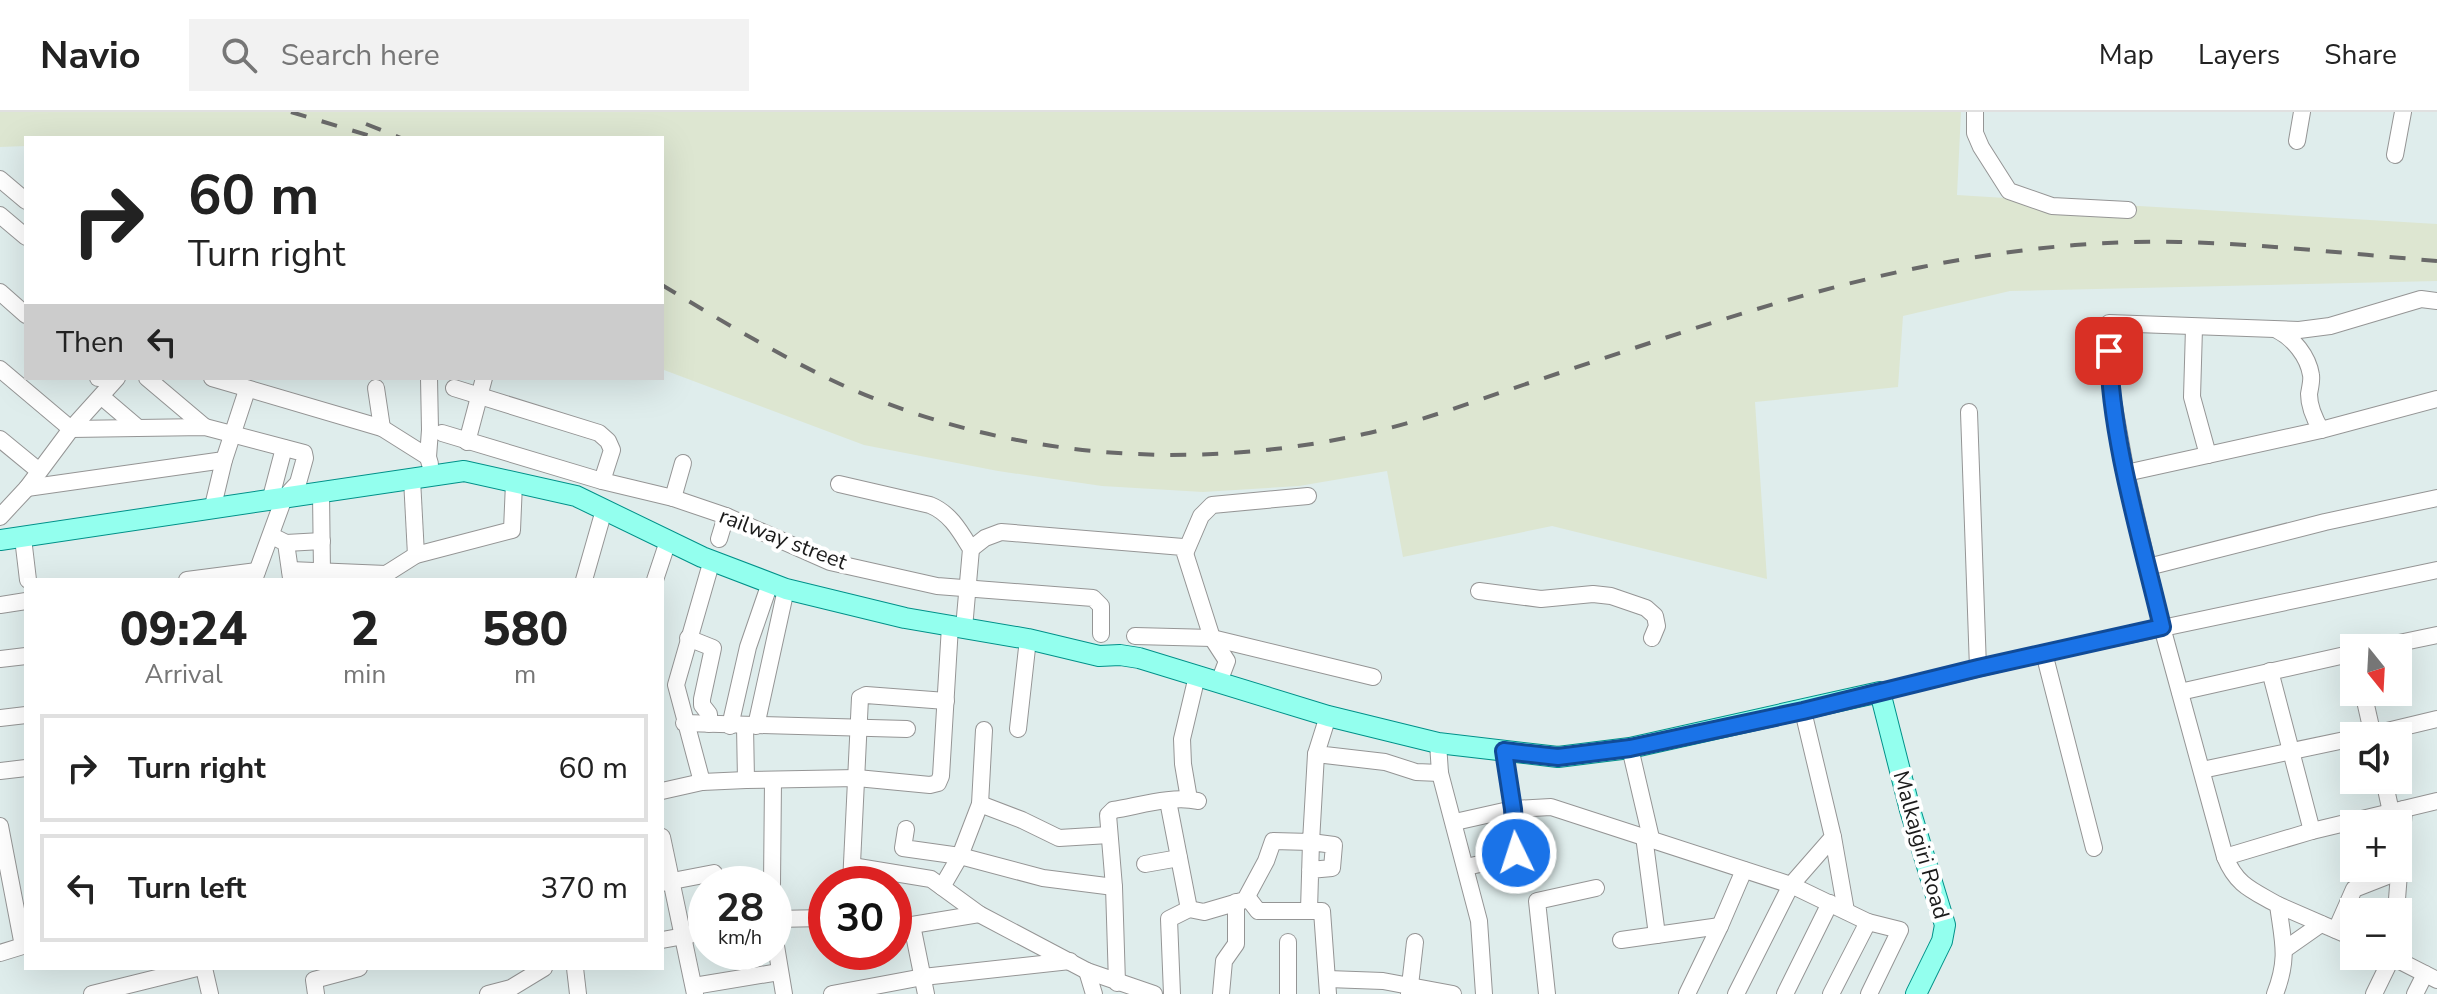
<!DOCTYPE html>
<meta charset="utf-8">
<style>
body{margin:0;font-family:"Nunito Sans",sans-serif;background:#f2f2f2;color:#222;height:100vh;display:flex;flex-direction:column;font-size:30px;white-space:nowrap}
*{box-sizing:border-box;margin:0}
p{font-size:26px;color:#767676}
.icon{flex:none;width:44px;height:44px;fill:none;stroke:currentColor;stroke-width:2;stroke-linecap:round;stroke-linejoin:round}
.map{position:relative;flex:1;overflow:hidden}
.sheet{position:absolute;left:24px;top:466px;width:640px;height:392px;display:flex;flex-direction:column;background:#fff;border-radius:0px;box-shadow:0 8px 32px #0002}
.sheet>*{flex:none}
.hud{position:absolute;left:24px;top:24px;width:640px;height:244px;border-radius:0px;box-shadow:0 8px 32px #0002;background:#fff;color:#222;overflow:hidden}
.needle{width:52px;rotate:162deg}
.controls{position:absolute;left:2340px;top:522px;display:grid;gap:16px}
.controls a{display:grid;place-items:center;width:72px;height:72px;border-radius:0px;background:#fff;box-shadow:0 8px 32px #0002;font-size:40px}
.speed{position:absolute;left:688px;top:754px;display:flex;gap:16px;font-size:40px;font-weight:700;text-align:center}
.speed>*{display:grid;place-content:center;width:104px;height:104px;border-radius:50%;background:#fff;box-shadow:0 8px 32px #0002;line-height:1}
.speed small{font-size:20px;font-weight:400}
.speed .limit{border:12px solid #d22;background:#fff;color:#111}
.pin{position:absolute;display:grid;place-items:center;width:68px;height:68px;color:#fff;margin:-34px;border-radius:16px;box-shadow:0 4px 12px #0006}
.me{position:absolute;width:88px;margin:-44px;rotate:356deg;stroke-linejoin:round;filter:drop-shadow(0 0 6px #0008)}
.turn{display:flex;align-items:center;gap:28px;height:168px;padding:0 32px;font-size:36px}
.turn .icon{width:104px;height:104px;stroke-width:2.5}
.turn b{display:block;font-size:56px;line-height:68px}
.then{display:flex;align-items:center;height:76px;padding:0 32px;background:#0003;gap:16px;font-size:30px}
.eta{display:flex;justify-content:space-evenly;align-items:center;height:136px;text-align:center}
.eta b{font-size:48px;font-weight:800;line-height:56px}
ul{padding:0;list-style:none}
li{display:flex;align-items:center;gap:24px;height:108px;margin:0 16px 12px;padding:0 16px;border:4px solid #e0e0e0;border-radius:0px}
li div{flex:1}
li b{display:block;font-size:30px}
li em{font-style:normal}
header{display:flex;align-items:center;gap:48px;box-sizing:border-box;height:112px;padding:0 40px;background:#fff;border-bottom:2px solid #e0e0e0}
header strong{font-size:38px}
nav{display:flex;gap:44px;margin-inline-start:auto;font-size:28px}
.search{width:560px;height:72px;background:#f2f2f2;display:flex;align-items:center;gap:20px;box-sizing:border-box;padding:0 28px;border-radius:0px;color:#767676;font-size:30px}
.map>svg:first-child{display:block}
.industrial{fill:#dde6d1}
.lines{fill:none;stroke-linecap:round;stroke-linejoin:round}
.minor-casing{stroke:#959595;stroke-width:18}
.major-casing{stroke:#009189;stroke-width:22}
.minor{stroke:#fff;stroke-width:16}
.major{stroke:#93ffee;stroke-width:20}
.rail{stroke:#696969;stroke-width:4;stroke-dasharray:16 16;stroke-linecap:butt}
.route-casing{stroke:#114b97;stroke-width:20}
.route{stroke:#1a73e8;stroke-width:14}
.labels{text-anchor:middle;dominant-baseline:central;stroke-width:8;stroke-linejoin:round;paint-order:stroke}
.street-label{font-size:22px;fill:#1b1b1b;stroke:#fff}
</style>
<header>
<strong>Navio</strong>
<div class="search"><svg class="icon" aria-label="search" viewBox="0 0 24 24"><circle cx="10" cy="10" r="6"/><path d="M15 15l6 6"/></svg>Search here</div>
<nav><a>Map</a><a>Layers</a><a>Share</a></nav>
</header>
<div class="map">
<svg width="2437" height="882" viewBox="0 0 2437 882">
<rect width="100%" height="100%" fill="#dfedec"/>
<!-- industrial -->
<polygon class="industrial" points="0,0 1961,0 1957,83 2437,112 2437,169 2010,179 1903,204 1898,275 1755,290 1767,467 1552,414 1403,445 1387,359 1299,374 1203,380 1102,374 998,359 864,333 664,258 662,256 662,26 26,26 26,34 0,35"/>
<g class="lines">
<!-- minor casing -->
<g class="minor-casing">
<g id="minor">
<polyline points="1975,0 1975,21 1981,35 2009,79 2052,94 2128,98"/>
<polyline points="2297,29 2302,0"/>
<polyline points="2395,43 2403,0"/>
<polyline points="0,67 26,89"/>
<polyline points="0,103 26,125"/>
<polyline points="0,180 26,203"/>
<polyline points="2194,216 2192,285 2208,343"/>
<path d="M2277 218C2293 226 2308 244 2311 263 2312 268 2310 276 2309 282 2309 295 2314 306 2321 318"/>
<polyline points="0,257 71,317 205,315 304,341 305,346 298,371 284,386 254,468"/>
<polyline points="98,266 105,266"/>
<polyline points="147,266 205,315"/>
<polyline points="212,266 382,316 428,345"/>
<polyline points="429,266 430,318 428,345 430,352"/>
<polyline points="376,276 382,316"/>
<polyline points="454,276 599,321 608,329 612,338 602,369"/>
<polyline points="102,285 136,314"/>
<polyline points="1969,300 1978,556"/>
<polyline points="442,321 602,369 673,386 726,404 830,450 937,474 1093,486 1101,494 1101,522"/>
<polyline points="0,327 39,359"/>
<polyline points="467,330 484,266"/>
<polyline points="2126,361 2109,266 2109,211 2299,218 2330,214 2421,187 2437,189"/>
<polyline points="412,367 416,443"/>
<path d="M839 372 930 393C950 401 960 419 971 437L964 516"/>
<polyline points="27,376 224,348"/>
<polyline points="321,381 322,460"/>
<polyline points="673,386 683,351"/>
<polyline points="270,389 284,336"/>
<polyline points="212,398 224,348 247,278"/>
<polyline points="0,405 27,376 71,317 117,266"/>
<polyline points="272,424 286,431 291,466"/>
<polyline points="23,426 28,468"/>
<polyline points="719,427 726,404"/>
<polyline points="286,431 322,429"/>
<polyline points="971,437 985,426 1001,420 1183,435 1212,526 1227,549 1219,570"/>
<polyline points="1186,439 1201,404 1212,393 1308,384"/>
<polyline points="2148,455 2325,410 2437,386"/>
<polyline points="290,458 386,462 416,443 512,418 514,371"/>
<polyline points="187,468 257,459"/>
<polyline points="584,468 604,398"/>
<polyline points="655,468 668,429"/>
<polyline points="1479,479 1541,487 1593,482 1611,484 1646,496 1655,504 1657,514 1652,526"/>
<polyline points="0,493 26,489"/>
<polyline points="1135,524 1212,526 1373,565"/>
<polyline points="688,526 713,536 702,587 702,593 709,602 709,612"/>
<polyline points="2375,536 2437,523"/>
<polyline points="2044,541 2094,736"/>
<polyline points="0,547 26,544"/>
<polyline points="2270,559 2312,719"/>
<polyline points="1880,580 2044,541 2437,458"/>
<polyline points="2180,580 2354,541"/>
<polyline points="2363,580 2373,624"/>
<polyline points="1328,604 1316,642 1385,650 1416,660 1440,661"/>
<polyline points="0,606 26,603"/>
<polyline points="684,611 907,617"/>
<polyline points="730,614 748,535 770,471"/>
<polyline points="745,614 746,668"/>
<polyline points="756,614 786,477"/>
<polyline points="1018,617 1028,527"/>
<polyline points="2366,624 2437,607"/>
<polyline points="1438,631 1440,661 1479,809 1484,882"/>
<polyline points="1630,636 1651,726"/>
<polyline points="2202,658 2354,626"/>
<polyline points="0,659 26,656"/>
<polyline points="2384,668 2391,700"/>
<polyline points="702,670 676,573 712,448"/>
<polyline points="662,679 702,670 746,668 857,666 930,673 938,671 941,664 950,514"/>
<polyline points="1189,687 1183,652 1182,627 1197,564"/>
<polyline points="1168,689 1189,797"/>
<polyline points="980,692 1022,708 1059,726 1109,723"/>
<polyline points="1455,710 1513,697 1551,695 1791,773 1868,810 1831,882"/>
<polyline points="0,714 23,834"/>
<polyline points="906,717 903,736 960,744 1043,766 1114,775"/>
<polyline points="1644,724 1657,823"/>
<polyline points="662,725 695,882"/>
<polyline points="1833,725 1846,799"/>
<polyline points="2225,745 2312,719 2437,689"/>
<polyline points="1145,752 1179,746"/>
<polyline points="852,754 931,767 979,802 1087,859 1154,882"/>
<polyline points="1466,755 1516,744 1513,697 1504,639"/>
<polyline points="662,771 714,761"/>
<polyline points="772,772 773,669"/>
<polyline points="851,772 860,586 866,583 946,589"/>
<polyline points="942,775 960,744 980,692 984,618"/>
<polyline points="1248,786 1258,799 1322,799 1328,882"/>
<polyline points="2278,793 2354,826"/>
<polyline points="1309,798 1311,730 1334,733 1332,756 1310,758"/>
<polyline points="2396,800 2404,697"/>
<polyline points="774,807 826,806"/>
<polyline points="1868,810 1900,818 1869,882"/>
<polyline points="912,813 926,882"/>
<polyline points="894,816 979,802"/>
<polyline points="2336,818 2354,777 2400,759"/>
<polyline points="774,822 784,882"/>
<polyline points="662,828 706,820"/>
<polyline points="1621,828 1720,814"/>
<polyline points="2284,838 2321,812"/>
<polyline points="0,841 26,833"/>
<polyline points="2390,844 2437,868"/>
<polyline points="204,856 210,882"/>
<polyline points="575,856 578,882"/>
<polyline points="1087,859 1094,882"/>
<polyline points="1328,867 1383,869 1453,882"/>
<path d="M1117 871 1114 775 1108 703 1113 698C1139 694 1172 683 1198 689"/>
<polyline points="694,874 779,860"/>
<polyline points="92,882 197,856"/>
<polyline points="316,882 314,868 359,856"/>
<polyline points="488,882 511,876 544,856"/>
<polyline points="832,882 923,865 1070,849"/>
<polyline points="1172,882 1169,807 1189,797 1204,800 1245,788 1266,749 1273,729 1311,730 1316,642"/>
<polyline points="1221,882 1224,849 1236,832 1236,790"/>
<polyline points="1288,882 1288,830"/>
<polyline points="1409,882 1415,830"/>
<polyline points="1547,882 1537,789 1596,776"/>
<polyline points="1687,882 1720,814 1744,758"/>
<polyline points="1736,882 1791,773 1833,725 1803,599"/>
<polyline points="1785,882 1830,791"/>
<path d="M2275 882C2289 846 2283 830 2278 793 2252 778 2237 774 2225 745L2162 515 2126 361 2321 318 2437 287"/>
<polyline points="2374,882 2392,845"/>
<polyline points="2415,882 2425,862"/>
</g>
</g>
<!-- major casing -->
<g class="major-casing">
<polyline id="major" points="0,428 464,359 576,384 702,445 786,477 905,506 1028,527 1099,544 1120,543 1139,546 1328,604 1438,631 1558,645 1630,636 1880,580 1910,698 1945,813 1942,829 1916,882"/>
</g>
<!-- minor -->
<use href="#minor" class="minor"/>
<!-- major -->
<use href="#major" class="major"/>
<!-- rail -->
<g class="rail">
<polyline points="291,0 377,26"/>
<polyline points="366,12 401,26"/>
<path d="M662 173C720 208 778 243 840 272 1003 346 1189 361 1364 322 1421 310 1477 288 1532 270 1660 228 1788 182 1922 155 2005 138 2093 128 2179 130 2265 132 2351 142 2437 149"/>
</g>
</g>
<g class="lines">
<!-- route casing -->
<g class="route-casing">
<path id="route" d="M1516 741 1513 697 1504 639 1558 645 1630 636 1803 599 1978 556 2162 515C2142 430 2110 325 2109 239"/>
</g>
<!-- route -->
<use href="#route" class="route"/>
</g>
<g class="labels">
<!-- street labels -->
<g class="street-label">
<text transform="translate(783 427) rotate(21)">railway street</text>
<text transform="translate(1921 733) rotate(74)">Malkajgiri Road</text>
</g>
</g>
</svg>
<div class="controls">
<a><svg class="needle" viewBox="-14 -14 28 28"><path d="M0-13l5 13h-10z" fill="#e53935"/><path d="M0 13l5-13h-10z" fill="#767676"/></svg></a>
<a><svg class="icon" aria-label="sound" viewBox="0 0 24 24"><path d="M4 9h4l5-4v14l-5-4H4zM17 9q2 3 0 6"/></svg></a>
<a>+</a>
<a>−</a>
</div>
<div class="speed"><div>28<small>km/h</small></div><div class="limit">30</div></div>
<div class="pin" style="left:2109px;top:239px;background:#d93025"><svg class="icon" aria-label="arrive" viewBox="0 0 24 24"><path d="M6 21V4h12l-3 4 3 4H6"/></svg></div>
<svg class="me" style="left:1516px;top:741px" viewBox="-20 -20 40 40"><circle r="17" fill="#1a73e8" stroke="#fff" stroke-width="3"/><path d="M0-11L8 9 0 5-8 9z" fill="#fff"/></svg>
<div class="hud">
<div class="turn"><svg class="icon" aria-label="right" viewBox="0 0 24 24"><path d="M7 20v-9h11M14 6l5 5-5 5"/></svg><div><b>60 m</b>Turn right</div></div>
<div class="then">Then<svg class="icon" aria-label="left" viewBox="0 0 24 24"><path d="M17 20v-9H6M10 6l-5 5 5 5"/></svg></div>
</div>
<section class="sheet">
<div class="eta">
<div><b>09:24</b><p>Arrival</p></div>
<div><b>2</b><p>min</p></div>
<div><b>580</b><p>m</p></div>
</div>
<ul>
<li><svg class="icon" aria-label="right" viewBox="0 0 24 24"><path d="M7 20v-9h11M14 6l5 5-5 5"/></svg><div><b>Turn right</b></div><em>60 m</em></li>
<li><svg class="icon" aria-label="left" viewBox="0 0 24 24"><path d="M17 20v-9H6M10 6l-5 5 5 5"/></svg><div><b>Turn left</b></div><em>370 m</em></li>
</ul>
</section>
</div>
